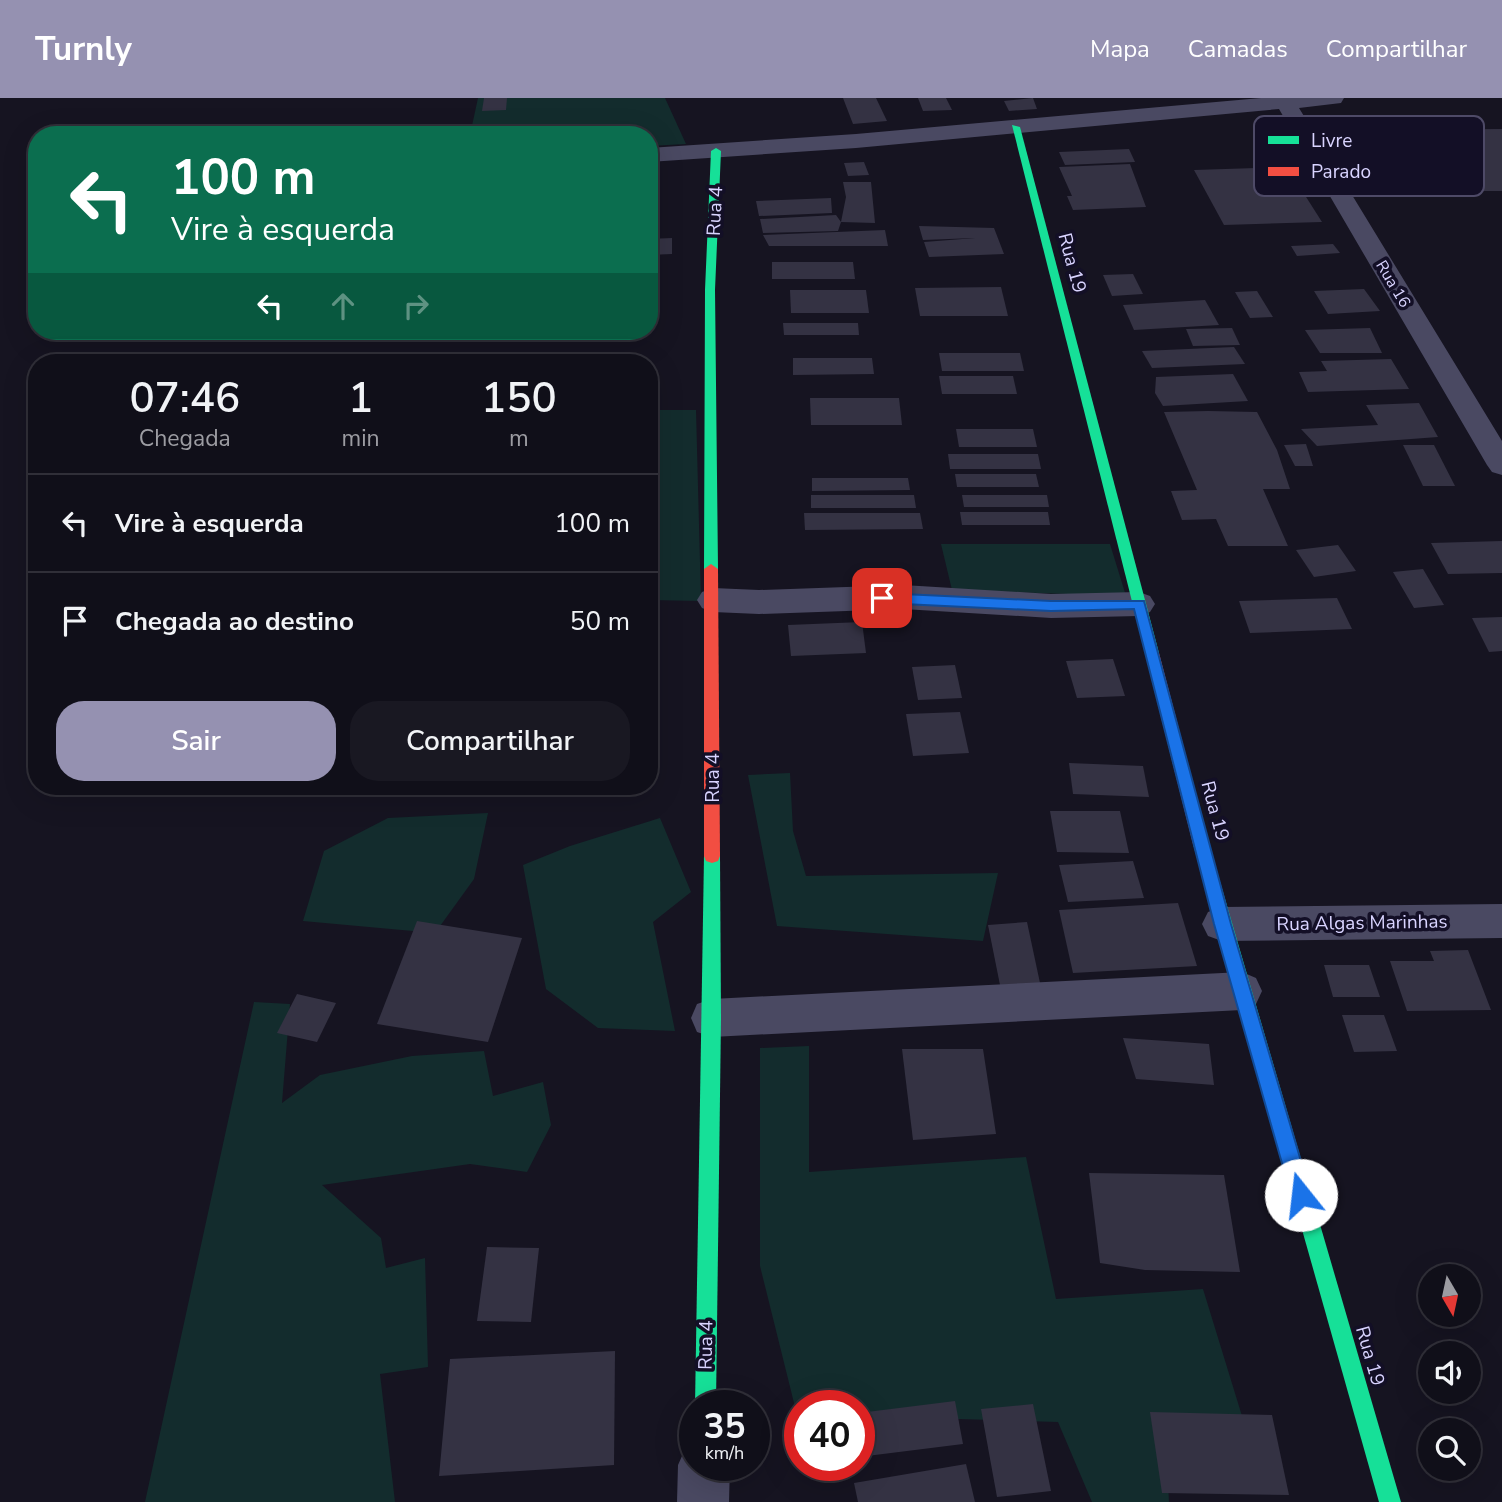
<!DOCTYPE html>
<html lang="pt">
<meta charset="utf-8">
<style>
body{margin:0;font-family:"Nunito Sans",sans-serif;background:#191822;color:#f1f3f6;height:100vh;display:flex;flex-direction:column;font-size:26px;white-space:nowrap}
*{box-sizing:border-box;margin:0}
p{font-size:23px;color:#9c9ca2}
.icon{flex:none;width:38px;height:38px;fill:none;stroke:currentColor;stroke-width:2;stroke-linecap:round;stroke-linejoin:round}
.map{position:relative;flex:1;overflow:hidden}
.panel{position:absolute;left:28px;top:256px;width:630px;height:441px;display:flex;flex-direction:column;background:#100f19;border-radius:28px;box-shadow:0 7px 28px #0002,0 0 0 2px #302f38}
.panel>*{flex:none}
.guide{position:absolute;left:28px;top:28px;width:630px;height:214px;border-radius:28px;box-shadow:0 7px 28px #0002,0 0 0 2px #302f38;background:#0b6e4f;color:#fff;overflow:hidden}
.needle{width:46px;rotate:171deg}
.buttons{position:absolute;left:1418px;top:1166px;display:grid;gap:14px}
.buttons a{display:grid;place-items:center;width:63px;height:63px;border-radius:50%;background:#100f19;box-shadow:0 7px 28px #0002,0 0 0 2px #302f38;font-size:35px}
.speed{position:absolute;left:679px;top:1292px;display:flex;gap:14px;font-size:35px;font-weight:700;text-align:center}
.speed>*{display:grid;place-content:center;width:91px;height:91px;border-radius:50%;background:#100f19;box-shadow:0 7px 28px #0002,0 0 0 2px #302f38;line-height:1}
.speed small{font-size:18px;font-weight:400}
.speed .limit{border:10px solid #d22;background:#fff;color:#111}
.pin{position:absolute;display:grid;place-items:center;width:60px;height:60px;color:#fff;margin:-30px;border-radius:14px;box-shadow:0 4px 10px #0006}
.me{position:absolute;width:77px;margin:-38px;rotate:344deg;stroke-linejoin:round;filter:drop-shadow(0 0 5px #0008)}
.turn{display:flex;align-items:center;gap:24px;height:147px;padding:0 28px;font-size:32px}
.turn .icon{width:91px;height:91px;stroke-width:2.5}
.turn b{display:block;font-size:49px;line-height:60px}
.lanes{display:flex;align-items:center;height:66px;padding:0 28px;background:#0003;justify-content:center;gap:35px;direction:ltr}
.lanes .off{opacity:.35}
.eta{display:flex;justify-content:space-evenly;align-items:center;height:119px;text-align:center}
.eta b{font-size:42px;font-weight:600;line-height:49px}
.action{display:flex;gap:14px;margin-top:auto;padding:14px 28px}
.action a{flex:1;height:80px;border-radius:28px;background:#9591b1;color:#fff;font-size:28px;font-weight:600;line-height:80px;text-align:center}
.action a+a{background:#191822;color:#f1f3f6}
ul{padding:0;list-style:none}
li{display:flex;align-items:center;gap:21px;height:98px;padding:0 28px;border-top:2px solid #302f38}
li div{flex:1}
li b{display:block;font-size:26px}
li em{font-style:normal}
header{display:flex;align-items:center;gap:42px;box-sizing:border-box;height:98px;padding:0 35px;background:#9591b1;color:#fff}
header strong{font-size:33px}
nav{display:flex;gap:38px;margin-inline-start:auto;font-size:24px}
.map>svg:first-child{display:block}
.green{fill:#132c2d}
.building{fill:#343243}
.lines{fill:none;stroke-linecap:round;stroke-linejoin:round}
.street{fill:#4a4962;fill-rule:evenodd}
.fast{fill:#16e098;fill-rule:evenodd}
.jam{fill:#f24e42;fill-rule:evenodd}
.route{fill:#1a73e8;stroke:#114b97;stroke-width:2}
.labels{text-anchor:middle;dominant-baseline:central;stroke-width:7;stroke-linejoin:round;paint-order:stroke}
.far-street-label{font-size:16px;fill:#d9d4ff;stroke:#130f26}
.street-label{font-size:19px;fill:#d9d4ff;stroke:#130f26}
.key{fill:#130f26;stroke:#4e4a67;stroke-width:2}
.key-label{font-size:19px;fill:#d9d4ff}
</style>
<header>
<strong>Turnly</strong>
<nav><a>Mapa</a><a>Camadas</a><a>Compartilhar</a></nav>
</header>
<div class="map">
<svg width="1502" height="1404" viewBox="0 0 1502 1404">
<rect width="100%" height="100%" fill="#161421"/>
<!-- green -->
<g class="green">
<polygon points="478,0 665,0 686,46 649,48 649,37 470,37"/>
<polygon points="649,312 696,312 701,503 649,502"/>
<polygon points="941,446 1110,446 1126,498 952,492"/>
<polygon points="790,675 793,733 806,778 998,775 983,843 777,828 748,677"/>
<polygon points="488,715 474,781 435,835 303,823 324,753 388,720"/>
<polygon points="660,720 691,794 653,824 675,933 598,930 546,891 523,767 570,748"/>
<polygon points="254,904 290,906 282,1005 320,977 412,958 484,953 493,998 543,984 551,1027 527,1074 470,1066 322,1087 381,1140 386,1170 425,1160 428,1269 380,1276 395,1404 145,1404"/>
<polygon points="809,948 809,1074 1026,1059 1056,1201 1203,1191 1242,1318 1164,1315 1169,1404 1092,1404 1058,1324 859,1318 859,1307 800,1307 800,1317 797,1317 760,1168 760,950"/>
</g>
<!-- building -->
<g class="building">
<polygon points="484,0 507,0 506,12 482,13"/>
<polygon points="843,0 876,0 887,23 853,26"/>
<polygon points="918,0 946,0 952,12 923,13"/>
<polygon points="1033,0 1037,11 1009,13 1004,3"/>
<polygon points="505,30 504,37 479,37 480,31"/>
<polygon points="1502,31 1502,93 1401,93 1362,32"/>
<polygon points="1129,51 1135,64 1065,67 1059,54"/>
<polygon points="864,64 869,77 848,78 844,65"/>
<polygon points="1130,66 1146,109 1073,112 1067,98 1072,98 1059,69"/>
<polygon points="1287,69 1322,124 1224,127 1194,72"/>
<polygon points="843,84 871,84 875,125 841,124 838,133 763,135 760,121 836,117 841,124 846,99"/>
<polygon points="831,100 832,115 759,118 756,103"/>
<polygon points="919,128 994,130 1004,156 929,159 924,144 975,140 923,142"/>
<polygon points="885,132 888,148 769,148 763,137"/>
<polygon points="672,140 672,156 649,157 649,141"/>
<polygon points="1333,146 1340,155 1297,158 1291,148"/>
<polygon points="772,164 853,164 855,181 772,181"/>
<polygon points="649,174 659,174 658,192 649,192"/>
<polygon points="1133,176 1143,196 1112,198 1103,177"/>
<polygon points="1001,189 1008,218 920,218 915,190"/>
<polygon points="1364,191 1380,213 1328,216 1314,193"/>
<polygon points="790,192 866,192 869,215 791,215"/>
<polygon points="1257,193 1273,219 1250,220 1235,194"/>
<polygon points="1205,202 1219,227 1134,232 1123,207"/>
<polygon points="783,225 858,225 859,237 784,237"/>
<polygon points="1232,230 1240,247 1193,248 1186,231"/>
<polygon points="1370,230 1382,255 1320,255 1305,232"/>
<polygon points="1234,249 1245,266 1152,270 1142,253"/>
<polygon points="939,255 1020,255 1024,273 942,273"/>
<polygon points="793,260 872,260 874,276 793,277"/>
<polygon points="1391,261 1409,291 1308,294 1299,274 1327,273 1321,263"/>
<polygon points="1233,276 1248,303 1163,308 1155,295 1156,279"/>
<polygon points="939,278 1013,278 1017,296 942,296"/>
<polygon points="810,300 899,300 902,327 811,327"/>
<polygon points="1419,305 1438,339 1317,348 1301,331 1378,327 1366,307"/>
<polygon points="1208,313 1257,314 1277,352 1290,391 1263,391 1288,448 1228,448 1216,421 1182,422 1171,393 1197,392 1164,314"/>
<polygon points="956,331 1033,331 1037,349 959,349"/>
<polygon points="1306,346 1313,368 1295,368 1284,347"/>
<polygon points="1403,347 1434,347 1455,388 1423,388"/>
<polygon points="948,356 1038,356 1041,371 950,371"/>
<polygon points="955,376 1036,376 1039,389 957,389"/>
<polygon points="812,380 908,380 910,392 812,393"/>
<polygon points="811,397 914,397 916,410 811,410"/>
<polygon points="962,397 1047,397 1049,409 964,409"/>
<polygon points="960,414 1048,414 1050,427 962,427"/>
<polygon points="804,415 920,415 923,431 805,432"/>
<polygon points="1502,443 1502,475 1448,476 1431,445"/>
<polygon points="1338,447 1356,473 1314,479 1296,452"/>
<polygon points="1423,471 1444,507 1414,510 1393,474"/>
<polygon points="1337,500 1352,531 1250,535 1239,503"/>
<polygon points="1502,519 1502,553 1489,554 1472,520"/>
<polygon points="862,524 866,555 791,558 788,527"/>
<polygon points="1113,561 1125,598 1077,600 1066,563"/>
<polygon points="955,567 962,600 918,602 912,569"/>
<polygon points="960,614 969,655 913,658 906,616"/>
<polygon points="1069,665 1143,668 1149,699 1073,696"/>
<polygon points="1050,713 1120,713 1129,755 1057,754"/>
<polygon points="1133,763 1144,800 1068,804 1059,767"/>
<polygon points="1178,805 1197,868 1073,875 1059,812"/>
<polygon points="417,823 522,840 488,944 377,926"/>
<polygon points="1027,824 1040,885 1000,887 988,827"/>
<polygon points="1468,852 1491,912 1407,913 1390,863 1434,863 1430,853"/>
<polygon points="1324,867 1369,867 1380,899 1333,899"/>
<polygon points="297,896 336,905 317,944 277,935"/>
<polygon points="1342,917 1384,917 1397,953 1354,954"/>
<polygon points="1123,940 1209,946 1214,987 1136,981"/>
<polygon points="902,951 983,951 996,1036 913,1042"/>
<polygon points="1089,1075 1224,1077 1240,1174 1145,1172 1100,1165"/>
<polygon points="487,1149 539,1150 531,1224 477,1223"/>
<polygon points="615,1253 614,1367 439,1378 450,1261"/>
<polygon points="955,1303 963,1346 859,1359 859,1315"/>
<polygon points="1033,1306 1051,1393 997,1399 981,1311"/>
<polygon points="1150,1314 1272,1317 1289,1397 1162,1395"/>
<polygon points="966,1366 975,1404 858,1404 854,1385"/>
</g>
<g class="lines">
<!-- street -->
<g class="street">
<polygon points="1261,0 1344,0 1341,5 1299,10 1502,343 1502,377 1492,374 1487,367 1279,11 856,50 649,64 649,50 856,36"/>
<polygon points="903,487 1051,496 1139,494 1150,498 1155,506 1150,514 1139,518 1051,520 903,511 759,516 713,514 702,510 697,502 702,494 713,490 759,492"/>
<polygon points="1502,806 1502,840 1222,843 1208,838 1202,826 1208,814 1222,809"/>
<polygon points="1242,874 1256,880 1262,893 1256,906 1242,912 712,939 697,934 691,920 697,906 712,901"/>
<polygon points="695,1345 695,1367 730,1367 729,1404 677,1404 678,1367 686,1349"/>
</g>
<!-- fast -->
<g class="fast">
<polygon points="1012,27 1020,29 1159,555 1152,560 1145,555"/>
<polygon points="716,50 721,53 715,192 718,471 711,476 704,471 705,192 711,53"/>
<polygon points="1201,739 1207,741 1209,746 1401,1404 1379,1404 1193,746 1195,741"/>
<polygon points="712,751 718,753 720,758 721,920 716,1307 695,1308 704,758 706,753"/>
</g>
<!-- jam -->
<g class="jam">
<polygon points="711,466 718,471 720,758 718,763 712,765 706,763 704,758 704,471"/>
<polygon points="1152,550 1159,555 1209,746 1207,751 1201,753 1195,751 1193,746 1145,555"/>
</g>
</g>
<!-- route -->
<polygon class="route" points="882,495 1051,503 1144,503 1231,826 1311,1097 1308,1104 1301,1107 1294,1104 1291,1097 1214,826 1134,511 1051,513 882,505 875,500"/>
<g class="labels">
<!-- far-street labels -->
<g class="far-street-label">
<text transform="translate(1393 186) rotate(59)">Rua 16</text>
</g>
<!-- street labels -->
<g class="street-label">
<text transform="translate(715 113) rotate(-87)">Rua 4</text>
<text transform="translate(1072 165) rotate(75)">Rua 19</text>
<text transform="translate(713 680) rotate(-90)">Rua 4</text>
<text transform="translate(1215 713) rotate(75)">Rua 19</text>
<text transform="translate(1362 825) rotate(-1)">Rua Algas Marinhas</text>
<text transform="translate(706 1247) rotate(-89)">Rua 4</text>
<text transform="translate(1370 1258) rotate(74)">Rua 19</text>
</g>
</g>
<!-- legend -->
<rect x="1254" y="18" width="230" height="80" rx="10" class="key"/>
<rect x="1268" y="38" width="31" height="8" fill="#16e098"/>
<rect x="1268" y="69" width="31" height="9" fill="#f24e42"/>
<g class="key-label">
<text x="1311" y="49">Livre</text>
<text x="1311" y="80">Parado</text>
</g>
</svg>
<div class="buttons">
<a><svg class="needle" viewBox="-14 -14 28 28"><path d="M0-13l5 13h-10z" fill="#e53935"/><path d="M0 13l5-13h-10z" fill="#9c9ca2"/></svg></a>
<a><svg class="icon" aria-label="sound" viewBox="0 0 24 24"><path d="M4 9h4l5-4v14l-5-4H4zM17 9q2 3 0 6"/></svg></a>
<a><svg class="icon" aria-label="search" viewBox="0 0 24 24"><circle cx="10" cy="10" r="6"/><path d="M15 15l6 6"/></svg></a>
</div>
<div class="speed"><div>35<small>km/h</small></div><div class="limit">40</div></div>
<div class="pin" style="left:882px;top:500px;background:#d93025"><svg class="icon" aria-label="arrive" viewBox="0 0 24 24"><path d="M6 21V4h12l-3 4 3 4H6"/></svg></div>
<svg class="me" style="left:1301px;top:1097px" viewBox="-20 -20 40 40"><circle r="19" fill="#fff"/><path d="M0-13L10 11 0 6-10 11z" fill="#1a73e8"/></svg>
<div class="guide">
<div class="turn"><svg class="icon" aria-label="left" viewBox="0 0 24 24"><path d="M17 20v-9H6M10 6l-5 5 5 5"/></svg><div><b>100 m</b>Vire à esquerda</div></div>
<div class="lanes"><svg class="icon" aria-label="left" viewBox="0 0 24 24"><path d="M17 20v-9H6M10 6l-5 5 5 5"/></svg><svg class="icon off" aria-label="ahead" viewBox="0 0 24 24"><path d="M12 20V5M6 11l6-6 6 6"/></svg><svg class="icon off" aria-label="right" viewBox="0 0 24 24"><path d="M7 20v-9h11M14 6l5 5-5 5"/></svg></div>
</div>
<section class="panel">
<div class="eta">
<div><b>07:46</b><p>Chegada</p></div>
<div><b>1</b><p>min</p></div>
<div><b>150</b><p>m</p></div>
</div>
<ul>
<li><svg class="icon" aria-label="left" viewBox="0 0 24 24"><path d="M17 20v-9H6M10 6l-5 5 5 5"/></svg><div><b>Vire à esquerda</b></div><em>100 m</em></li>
<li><svg class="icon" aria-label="arrive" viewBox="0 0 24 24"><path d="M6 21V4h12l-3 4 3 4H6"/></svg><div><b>Chegada ao destino</b></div><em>50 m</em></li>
</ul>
<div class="action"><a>Sair</a><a>Compartilhar</a></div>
</section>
</div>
